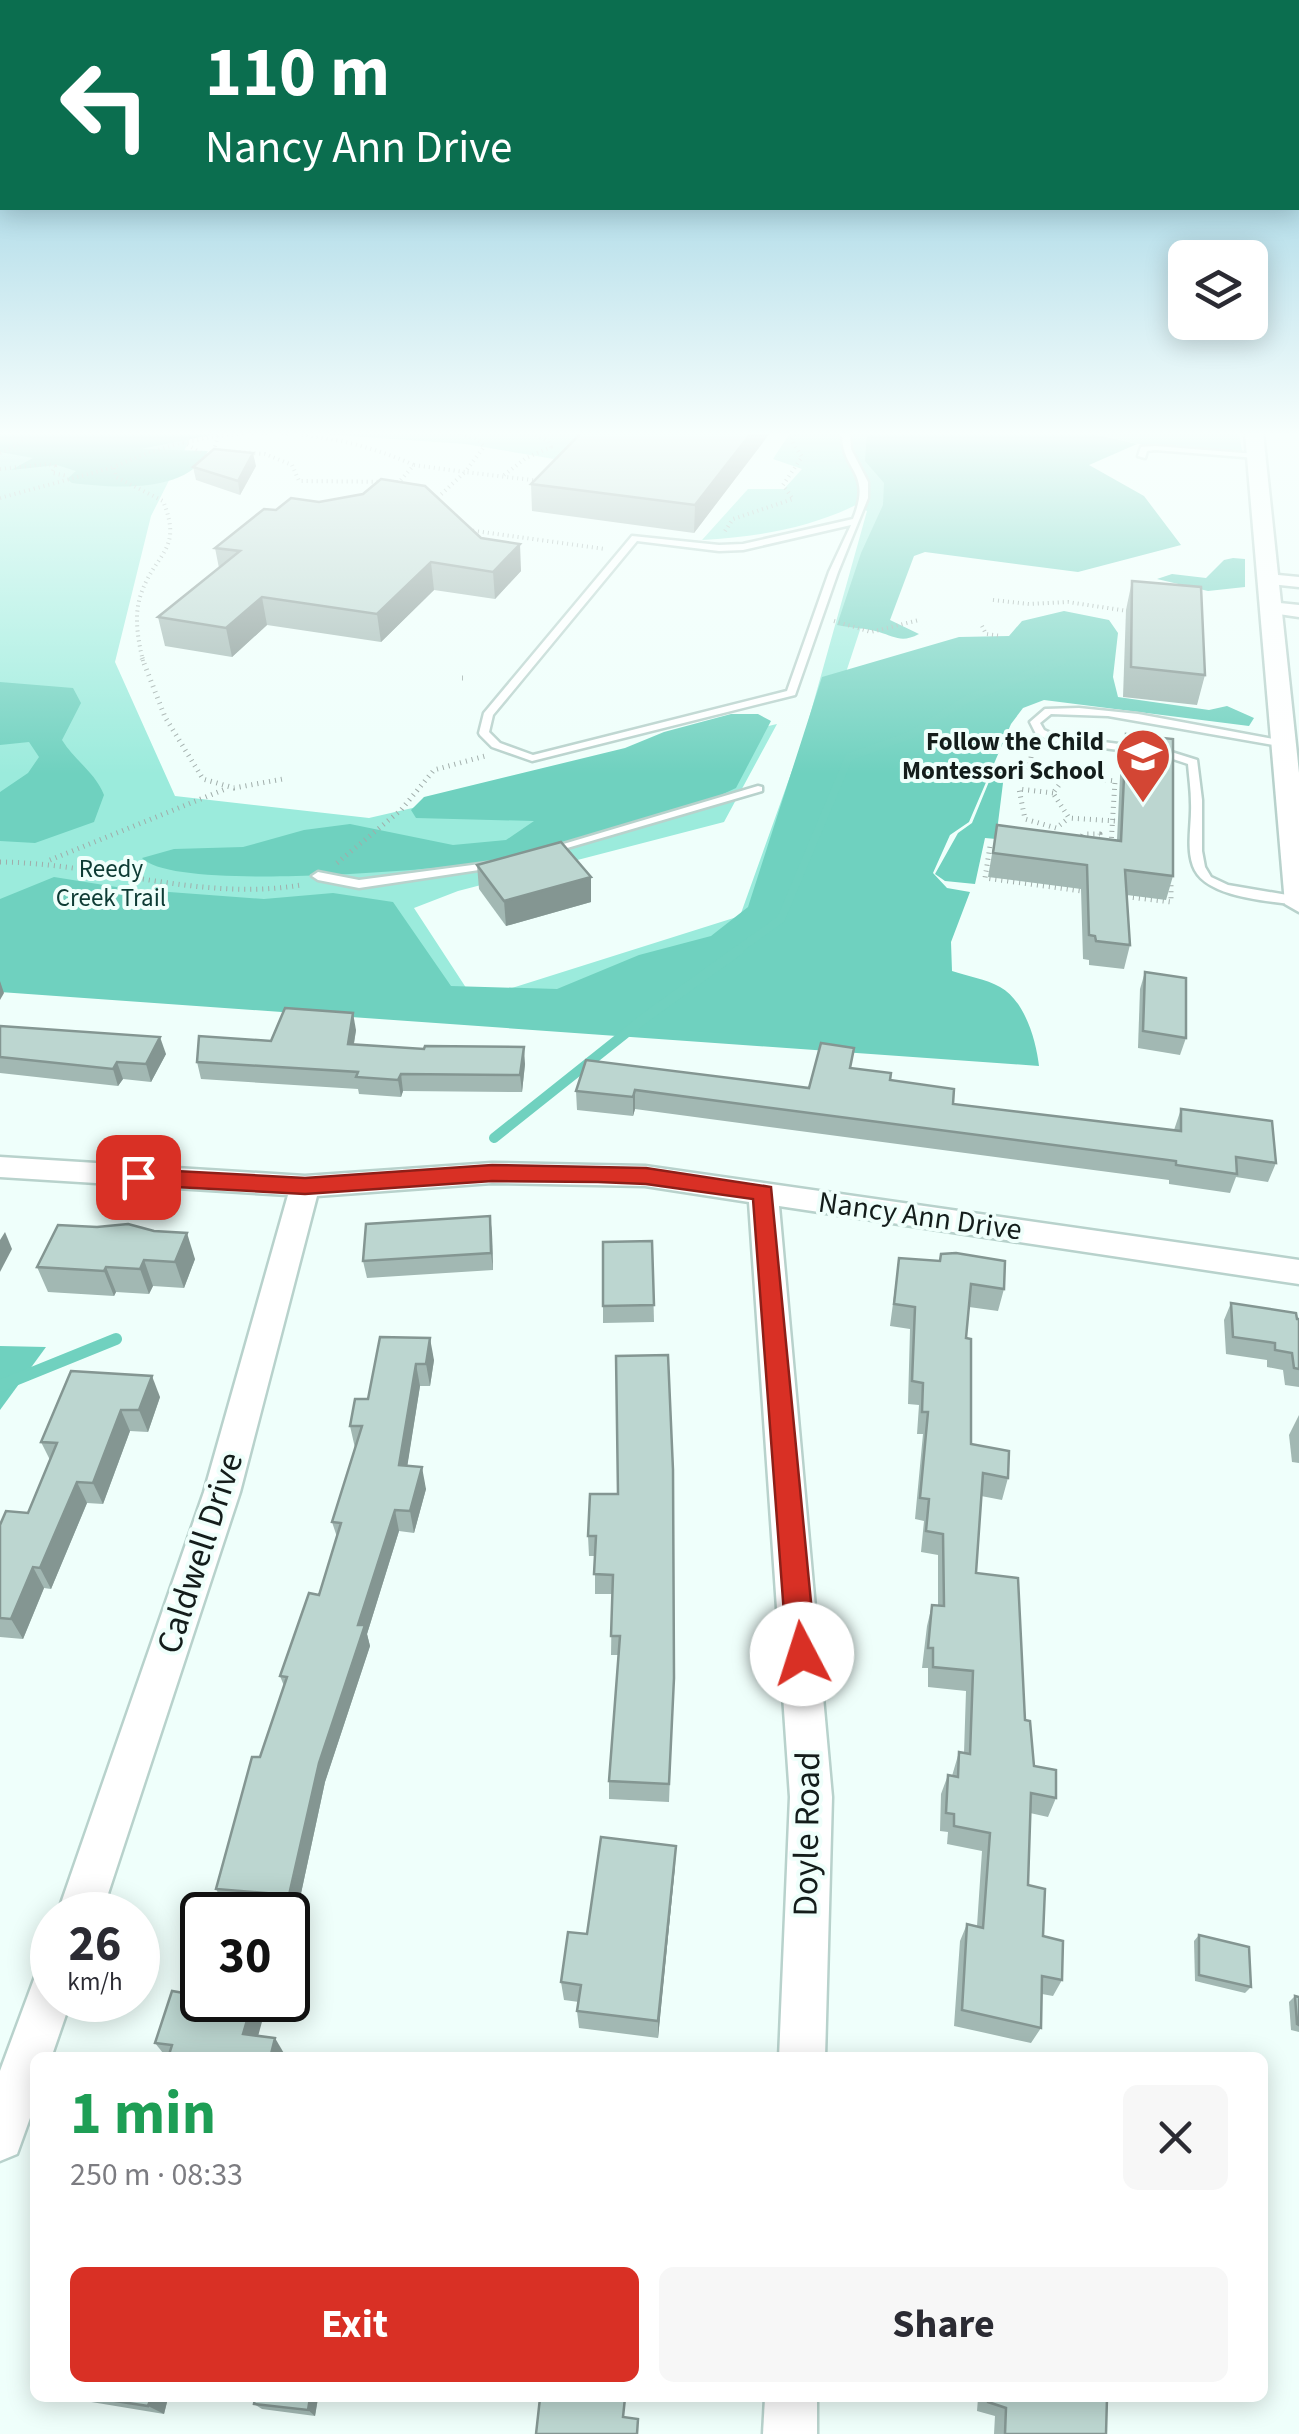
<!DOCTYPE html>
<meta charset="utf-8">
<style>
body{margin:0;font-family:"Source Sans 3",sans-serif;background:#f7f7f7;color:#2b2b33;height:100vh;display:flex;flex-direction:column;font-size:38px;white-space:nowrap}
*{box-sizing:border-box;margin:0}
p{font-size:32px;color:#7c7c81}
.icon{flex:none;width:55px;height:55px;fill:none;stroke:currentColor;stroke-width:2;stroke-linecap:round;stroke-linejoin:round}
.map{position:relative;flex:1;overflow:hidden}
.sheet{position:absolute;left:30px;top:2052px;width:1238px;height:350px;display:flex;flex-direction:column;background:#fff;border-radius:15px;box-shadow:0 5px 25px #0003}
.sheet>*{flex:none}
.top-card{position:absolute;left:0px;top:0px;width:1300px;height:210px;box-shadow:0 5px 25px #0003;background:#0b6e4f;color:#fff;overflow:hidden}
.controls{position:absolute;left:1168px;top:240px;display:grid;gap:20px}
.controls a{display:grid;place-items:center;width:100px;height:100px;border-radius:15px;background:#fff;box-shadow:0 5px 25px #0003;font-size:50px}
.speed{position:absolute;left:30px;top:1892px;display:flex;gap:20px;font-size:50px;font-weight:700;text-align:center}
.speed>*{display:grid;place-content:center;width:130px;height:130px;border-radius:50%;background:#fff;box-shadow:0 5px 25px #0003;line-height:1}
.speed small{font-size:25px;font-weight:400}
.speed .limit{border:5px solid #111;border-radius:15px;background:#fff;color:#111}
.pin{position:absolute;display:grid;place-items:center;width:85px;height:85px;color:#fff;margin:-42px;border-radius:20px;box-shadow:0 5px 15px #0006}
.me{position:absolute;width:110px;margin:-55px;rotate:355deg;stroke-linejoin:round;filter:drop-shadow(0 0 8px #0008)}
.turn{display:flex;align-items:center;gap:35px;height:210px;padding:0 40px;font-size:45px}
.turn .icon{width:130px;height:130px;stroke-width:2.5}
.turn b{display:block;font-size:70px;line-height:85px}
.round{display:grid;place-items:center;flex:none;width:105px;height:105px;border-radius:15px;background:#f7f7f7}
.overview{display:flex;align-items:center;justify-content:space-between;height:170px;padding:0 40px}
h1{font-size:60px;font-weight:700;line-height:75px;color:#1e9e55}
.action{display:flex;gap:20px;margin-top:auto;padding:20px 40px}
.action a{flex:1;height:115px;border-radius:15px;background:#d93025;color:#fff;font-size:40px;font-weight:700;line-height:115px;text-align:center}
.action a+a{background:#f7f7f7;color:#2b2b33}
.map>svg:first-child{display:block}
.green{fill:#9bebdc}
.forest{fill:#6fd1bf}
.water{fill:#70d1bf}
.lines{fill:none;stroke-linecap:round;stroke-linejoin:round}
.stream-far2{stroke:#70d1bf;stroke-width:8}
.stream-far1{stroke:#70d1bf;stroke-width:10}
.stream{stroke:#70d1bf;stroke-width:12}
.service-casing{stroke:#b8d2cc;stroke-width:5}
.minor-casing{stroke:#b8d2cc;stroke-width:5}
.tertiary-casing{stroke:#b8d2cc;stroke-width:5}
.path-far1{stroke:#a0adaa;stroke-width:4;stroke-dasharray:1 4;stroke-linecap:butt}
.path{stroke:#a0adaa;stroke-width:5;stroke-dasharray:1 5;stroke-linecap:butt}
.service{fill:#fff;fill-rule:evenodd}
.minor{fill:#fff;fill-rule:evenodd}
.tertiary{fill:#fff;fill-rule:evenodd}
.wall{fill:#a2b8b3}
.shaded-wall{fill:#849692}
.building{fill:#bcd6d0;stroke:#849692;stroke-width:2.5}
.route{fill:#d93025;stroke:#8d1f18;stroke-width:2.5}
.labels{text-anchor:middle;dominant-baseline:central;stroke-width:8;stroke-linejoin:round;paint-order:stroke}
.far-poi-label{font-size:25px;font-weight:bold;fill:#141d1b;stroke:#effffb;text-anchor:end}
.far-park-label{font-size:25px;fill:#0d3b34;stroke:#effffb}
.street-label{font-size:30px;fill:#141d1b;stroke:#effffb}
.near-street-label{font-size:35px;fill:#141d1b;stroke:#effffb}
</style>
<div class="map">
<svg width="1299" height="2434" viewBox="0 0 1299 2434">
<rect width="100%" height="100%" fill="#effffb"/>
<!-- green -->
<g class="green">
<path d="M0 433H193L151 516 115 662 175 796 369 818 777 724 724 822 458 891 414 908 474 1000 740 916 803 740 867 511 856 505C807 529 755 537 702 540L748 489H784L802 469 773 459 790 433H925L725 1039 0 985Z"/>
<polygon points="307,433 604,433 572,462 465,444"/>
<polygon points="1089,433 1239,433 1242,451 1148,446"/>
</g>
<!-- forest -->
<g class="forest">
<path d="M0 433H222L141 449 208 451C188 494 113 488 72 483L67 479 76 471 57 465 11 470 33 458 0 452Z"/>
<path d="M867 433H1089L1137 444 1089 465 1144 496 1181 545 1078 572 925 552 914 556 890 620 919 634C902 643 895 637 879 632 867 628 850 628 837 625L861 553 883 505 884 483 865 461Z"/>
<polygon points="1233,558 1245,559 1245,587 1208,591 1157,579 1172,574 1206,578 1224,560"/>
<path d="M1064 611 1109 620 1118 633 1113 677 1118 697 1209 710 1227 706 1254 718 1249 726 1044 700 1023 708 1011 724 969 822 950 835 933 873 947 888 970 892 951 942 952 971C967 976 986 979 1000 987 1025 1001 1036 1040 1039 1066L0 992V899L54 877 129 889 264 899 333 893 393 902 451 986 557 989 639 955 711 936 748 907 822 677 959 637 1009 636 1022 621Z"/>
<path d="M0 682 73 688 81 703 62 740C75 761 95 772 104 795L94 822 35 843 0 841V792L28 773 39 757 29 742 0 745Z"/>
<path d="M731 714H758L771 721 736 788 710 800C639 820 554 853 482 863 428 870 173 892 142 858L174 849 243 847 304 830 350 824 453 845 506 840 534 821 416 818 411 810 424 797 625 748 664 732Z"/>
<polygon points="0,1346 46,1347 0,1410"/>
</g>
<!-- water -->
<polygon class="water" points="995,767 1004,775 996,839 985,838 975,884 945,881 935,874 958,833 972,823"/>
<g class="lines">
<!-- stream-far2 -->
<polyline class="stream-far2" points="735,952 781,919 849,757 911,735 967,699 1062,661"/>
<!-- stream-far1 -->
<polyline class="stream-far1" points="494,1138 646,1017 739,950"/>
<!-- stream -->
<polyline class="stream" points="0,1386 116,1339"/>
<!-- service casing -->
<g class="service-casing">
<g id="service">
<path d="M842 433H850L851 449 868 482V498L838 572 795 695 532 761 492 747 480 735 479 733 484 713 632 536 719 545 743 544 853 519C873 470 841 472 842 433ZM851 525 829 572 787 691 533 755 500 743 489 732 493 715 637 541 719 551 743 550Z"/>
<polygon points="1155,446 1256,454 1260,456 1256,458 1155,450 1147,451 1145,458 1138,456 1141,447"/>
<path d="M1079 708 1138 714 1289 742V746L1285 747 1108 716 1051 714 1040 723 1044 730 1057 736 1165 750 1197 760 1202 800V851L1205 867 1211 877 1228 885 1299 897V905C1270 901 1204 898 1193 866 1186 847 1192 823 1191 803 1191 790 1189 777 1188 764L1164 756 1051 741 1036 734 1030 722 1045 709Z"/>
<polygon points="758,786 762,787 762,791 550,853 546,854 540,851"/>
<polygon points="495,862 499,863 499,867 359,888 318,880 312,876 318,872 359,880"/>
</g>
</g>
<!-- minor casing -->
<g class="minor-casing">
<g id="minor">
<polygon points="1267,574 1299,577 1299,587 1261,583 1261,575"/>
<polygon points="1270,602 1299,605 1299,617 1264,612 1261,608"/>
<polygon points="0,1157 305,1176 492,1163 645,1166 1299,1260 1299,1284 779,1206 832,1797 825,2058 779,2058 790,1797 749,1202 645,1186 492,1183 317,1196 240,1492 101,1915 57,1915 204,1492 288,1195 0,1177"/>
<polygon points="52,1968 52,2000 71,2000 51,2058 35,2058 35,2104 17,2154 0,2161 0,2071 36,1974"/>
<polygon points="765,2398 817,2398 817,2434 763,2434"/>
</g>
</g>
<!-- tertiary casing -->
<g class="tertiary-casing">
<polygon id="tertiary" points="1245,433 1263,433 1299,773 1299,912 1285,904"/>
</g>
<!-- path-far1 -->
<g class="path-far1">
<polyline points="218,436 214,450 265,454 292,465 299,481 399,482 414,465 465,472 484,447 477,439 457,433"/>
<polyline points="0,438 6,433"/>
<polyline points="183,442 211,459"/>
<polyline points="0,453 16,446 29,433"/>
<polyline points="0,469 48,464 55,466 52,473 68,476"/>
<polyline points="504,475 526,458 551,447 548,441 531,433"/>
<polyline points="0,498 114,467"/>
<polyline points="434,501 465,472 540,481"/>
<polyline points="468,530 605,549"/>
<polyline points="725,531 733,519 793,499 783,485 802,457 791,440 795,433"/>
<polyline points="993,600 1029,604 1068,602 1134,612"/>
<polyline points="834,621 871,632 919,620"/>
<polyline points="982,626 986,634 1001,636"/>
<path d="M143 661C138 640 134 617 140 597 154 552 184 552 163 501L116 477 114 467C211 422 317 422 414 465"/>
</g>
<!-- path -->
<g class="path">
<polyline points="142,658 165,717 203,779 234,788 283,779"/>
<polyline points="462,678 466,678"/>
<polyline points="1033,745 1029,770 1115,781 1111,845"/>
<polyline points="1066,776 1053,793 1069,818 1115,821"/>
<polyline points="1053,793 1019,789 1025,819 1056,828 1069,818"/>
<polyline points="1080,841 1083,834 1100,834 1099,844"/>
<polyline points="1001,848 990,846 985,878 1089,892"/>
<polyline points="50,860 228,788"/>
<path d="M0 862C101 863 200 902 301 885"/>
<polyline points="337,863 401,810 434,770 485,756"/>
<polyline points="1121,896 1171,902 1171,884"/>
</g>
<!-- service -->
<use href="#service" class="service"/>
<!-- minor -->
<use href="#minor" class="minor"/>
<!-- tertiary -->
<use href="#tertiary" class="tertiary"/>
</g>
<!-- wall -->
<g class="wall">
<polygon points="770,433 694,533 532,511 531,484"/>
<polygon points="256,466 240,495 196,480 193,467"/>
<polygon points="481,538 521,571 495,599 434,590 381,642 267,625 232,657 165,646 158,617 219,568 215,548"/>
<polygon points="1132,581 1205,675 1197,705 1123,697 1126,610"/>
<polygon points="1126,734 1173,876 1166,900 1127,895 1130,945 1124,969 1089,965 1089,960 1083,959 1081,889 988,877 997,825 1117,840 1121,756"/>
<polygon points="477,865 591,877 591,902 506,926 479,889"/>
<polygon points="1145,972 1186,1038 1180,1055 1138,1048 1140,989"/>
<polygon points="0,1026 166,1054 151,1082 123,1079 118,1086 0,1073"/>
<polygon points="356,1030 354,1044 525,1064 522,1092 403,1091 401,1097 359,1094 358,1089 201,1079 197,1062 271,1041"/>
<polygon points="852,1068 890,1080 953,1104 1174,1130 1181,1109 1276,1163 1268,1182 1236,1177 1230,1193 1169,1184 1169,1180 635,1109 633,1116 577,1110 576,1091 809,1088"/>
<polygon points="58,1225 195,1259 184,1288 153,1286 149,1294 116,1292 114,1296 48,1292 37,1267"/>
<polygon points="492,1233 493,1270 367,1278 363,1261"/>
<polygon points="652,1241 654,1322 603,1323 603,1242"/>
<polygon points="899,1258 1004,1289 998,1311 969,1307 966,1338 971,1444 1008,1478 1002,1500 981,1496 976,1573 1025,1720 1034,1766 1056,1798 1048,1817 1030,1813 1028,1885 1043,1936 1062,1980 1053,1996 1042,1994 1041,2028 1031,2043 954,2026 960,1941 967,1924 977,1926 982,1851 947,1844 948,1832 940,1831 941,1794 948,1775 952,1776 959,1752 964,1753 966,1691 928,1687 928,1668 922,1668 927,1626 932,1605 938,1606 938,1555 921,1552 924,1521 915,1519 923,1434 917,1434 919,1405 908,1404 910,1329 890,1326"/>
<polygon points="1231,1303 1299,1319 1299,1387 1285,1385 1283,1370 1267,1367 1267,1360 1226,1354 1224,1320"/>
<polygon points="380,1337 434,1360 430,1386 420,1386 407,1466 426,1489 414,1533 399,1531 367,1634 370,1646 325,1782 297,1912 225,1906 216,1889 284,1686 280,1676 319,1595 337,1537 332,1522 355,1448 350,1426 368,1399"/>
<polygon points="71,1371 160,1397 148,1432 130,1431 103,1504 87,1503 51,1589 44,1588 23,1639 0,1637 0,1525 28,1513 50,1460 41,1442"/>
<polygon points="1299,1415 1299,1463 1292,1462 1289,1435"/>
<polygon points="590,1494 674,1678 669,1802 609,1799 609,1781 618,1655 611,1655 612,1594 595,1594 595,1556 589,1556 588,1536"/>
<polygon points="675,1866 658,2038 579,2028 577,2011 579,2002 564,2000 561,1982 587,1934"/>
<polygon points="1199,1935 1251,1987 1245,1993 1195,1981 1194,1941"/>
<polygon points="1295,1996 1299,1997 1299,2032 1291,2030 1289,2002"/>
<polygon points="258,2036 285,2055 284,2058 167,2058 155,2043"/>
<polygon points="67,2398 168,2398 164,2414"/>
<polygon points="255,2398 318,2398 315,2416 262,2409 254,2404"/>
<polygon points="978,2398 1107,2398 1106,2434 994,2434 995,2416 977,2411"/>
</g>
<!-- shaded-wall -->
<g class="shaded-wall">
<polygon points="751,433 770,433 694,533 695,505"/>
<polygon points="253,453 256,466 240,495 238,481"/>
<polygon points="520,544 521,571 495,599 493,572"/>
<polygon points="431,562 434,590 381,642 377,614"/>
<polygon points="262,597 267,625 232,657 226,628"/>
<polygon points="591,877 591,902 506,926 504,901"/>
<polygon points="0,981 4,993 0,1000"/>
<polygon points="353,1013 356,1030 351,1060 348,1044"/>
<polygon points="160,1037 166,1054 151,1082 146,1064"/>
<polygon points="524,1047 525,1064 522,1092 520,1075"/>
<polygon points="117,1062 123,1079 118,1086 113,1069"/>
<polygon points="401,1074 403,1091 401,1097 398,1080"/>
<polygon points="635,1090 635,1109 633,1116 633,1097"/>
<polygon points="490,1216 492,1233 493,1270 491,1253"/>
<polygon points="5,1232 12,1249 0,1272 0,1240"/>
<polygon points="187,1233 195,1259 184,1288 175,1262"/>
<polygon points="144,1260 153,1286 149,1294 140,1269"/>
<polygon points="106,1267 116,1292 114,1296 104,1271"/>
<polygon points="430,1338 434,1360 430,1386 426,1364"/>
<polygon points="416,1364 420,1386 404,1487 399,1465"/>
<polygon points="152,1376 160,1397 148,1432 139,1410"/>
<polygon points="121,1410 130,1431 103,1504 93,1483"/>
<polygon points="422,1467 426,1489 414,1533 410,1511"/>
<polygon points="77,1482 87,1503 51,1589 40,1568"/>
<polygon points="395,1510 399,1531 367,1634 370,1646 325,1782 297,1912 289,1895 319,1763 358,1625"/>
<polygon points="33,1567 44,1588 23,1639 11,1619"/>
<polygon points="676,1846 675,1866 658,2038 658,2021"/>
<polygon points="253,2000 268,2000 254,2051 243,2034"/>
<polygon points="275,2038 285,2055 284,2058 270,2058"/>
<polygon points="151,2398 168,2398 164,2414 148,2406"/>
<polygon points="310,2398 318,2398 315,2416 308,2410"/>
</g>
<!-- building -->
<g class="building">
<polygon points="581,433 751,433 695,505 531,484"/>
<polygon points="214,449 253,453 238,481 193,467"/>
<polygon points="381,479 425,486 481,538 520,544 493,572 431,562 377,614 262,597 226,628 158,617 240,551 215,548 264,509 276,510 291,498 319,502 363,494"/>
<polygon points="1132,581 1201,587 1205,675 1131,667"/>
<polygon points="1126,734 1173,739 1173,876 1125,870 1130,945 1096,941 1095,936 1089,935 1087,865 993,853 997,825 1121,841"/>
<polygon points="561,842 591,877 504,901 477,865"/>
<polygon points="1145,972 1186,978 1186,1038 1143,1031"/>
<polygon points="285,1008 353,1013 348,1044 424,1049 425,1046 524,1047 520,1075 401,1074 398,1080 356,1077 358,1072 197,1062 199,1036 271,1041"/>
<polygon points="0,1026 160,1037 146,1064 117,1062 113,1069 0,1057"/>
<polygon points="821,1043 854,1048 850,1068 891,1073 890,1080 954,1089 953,1104 1181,1131 1181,1109 1272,1121 1276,1163 1236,1157 1237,1174 1176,1165 1176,1161 635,1090 633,1097 576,1091 586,1060 809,1088"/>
<polygon points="490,1216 491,1253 363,1261 366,1224"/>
<polygon points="128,1224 154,1231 187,1233 175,1262 144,1260 140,1269 106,1267 104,1271 37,1267 58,1225 97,1227"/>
<polygon points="652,1241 654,1305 603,1306 603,1242"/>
<polygon points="956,1253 1005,1261 1004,1289 971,1284 966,1338 971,1339 971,1444 1009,1451 1008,1478 983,1473 976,1573 1018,1578 1025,1720 1030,1721 1034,1766 1056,1770 1056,1798 1031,1793 1028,1885 1045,1889 1043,1936 1063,1941 1062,1980 1042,1976 1041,2028 962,2010 967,1924 983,1928 990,1833 954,1826 954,1814 946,1813 948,1775 958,1777 959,1752 970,1754 973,1671 933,1667 933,1648 928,1648 932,1605 944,1606 943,1534 926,1531 929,1499 920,1498 928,1412 922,1412 923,1383 912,1381 915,1307 894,1304 899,1258 940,1261 941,1254"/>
<polygon points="1231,1303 1296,1313 1297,1319 1299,1319 1299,1369 1294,1368 1292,1353 1275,1350 1275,1343 1233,1337"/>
<polygon points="380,1337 430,1338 426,1364 416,1364 399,1465 422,1467 410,1511 395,1510 358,1625 365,1625 319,1763 289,1895 216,1889 252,1757 260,1757 287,1677 280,1676 309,1593 319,1595 341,1523 332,1522 362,1426 350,1426 355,1399 368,1399"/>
<polygon points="668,1355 673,1470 674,1678 669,1784 609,1781 620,1636 611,1636 613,1575 594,1574 596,1536 588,1536 590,1494 618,1494 616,1356"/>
<polygon points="71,1371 152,1376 139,1410 121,1410 93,1483 77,1482 40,1568 33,1567 11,1619 0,1618 0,1525 6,1511 28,1513 57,1443 41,1442"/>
<polygon points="601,1837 676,1846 658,2021 577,2011 581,1985 561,1982 568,1932 587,1934"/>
<polygon points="1199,1935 1249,1947 1251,1987 1199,1975"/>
<polygon points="199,1946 202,1946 202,2000 253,2000 243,2034 275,2038 270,2058 168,2058 172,2045 155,2043 172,1991 184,1993"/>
<polygon points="1295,1996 1299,1997 1299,2025 1297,2024"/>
<polygon points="96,2398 151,2398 148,2406"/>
<polygon points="255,2398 310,2398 308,2410 254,2404"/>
<polygon points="540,2398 625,2398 623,2417 638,2419 637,2434 536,2434"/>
<polygon points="988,2398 1107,2398 1106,2434 1005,2434 1006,2408 988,2402"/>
</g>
<!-- sky -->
<linearGradient id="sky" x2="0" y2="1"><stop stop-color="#78c0d8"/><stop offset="0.56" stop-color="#f8fffd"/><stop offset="1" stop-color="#f8fffd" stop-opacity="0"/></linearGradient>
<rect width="1299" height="774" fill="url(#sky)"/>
<!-- route -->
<polygon class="route" points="492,1165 646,1168 771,1187 816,1654 812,1663 802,1667 791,1663 787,1654 753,1199 646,1184 598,1182 492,1181 305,1194 138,1185 127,1177 138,1169 305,1178"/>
<!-- icons -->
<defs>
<g id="school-pin" transform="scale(2.875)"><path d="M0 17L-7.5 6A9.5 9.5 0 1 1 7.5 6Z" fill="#d34634" stroke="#effffb"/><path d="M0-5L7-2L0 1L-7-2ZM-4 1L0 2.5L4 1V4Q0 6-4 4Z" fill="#fff"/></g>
</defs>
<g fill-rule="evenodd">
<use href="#school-pin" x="1143" y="756"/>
</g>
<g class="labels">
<!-- far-poi labels -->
<g class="far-poi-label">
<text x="1104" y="742">Follow the Child<tspan x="1104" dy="29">Montessori School</tspan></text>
</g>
<!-- far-park labels -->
<g class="far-park-label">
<text x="111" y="869">Reedy<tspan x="111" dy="29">Creek Trail</tspan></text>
</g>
<!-- street labels -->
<g class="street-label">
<text transform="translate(920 1216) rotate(8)">Nancy Ann Drive</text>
</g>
<!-- near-street labels -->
<g class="near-street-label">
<text transform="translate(200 1553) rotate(-72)">Caldwell Drive</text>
<text transform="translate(807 1834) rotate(-89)">Doyle Road</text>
</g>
</g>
</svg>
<div class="controls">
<a><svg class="icon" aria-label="layers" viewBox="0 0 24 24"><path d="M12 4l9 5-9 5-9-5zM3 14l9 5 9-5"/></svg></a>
</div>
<div class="speed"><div>26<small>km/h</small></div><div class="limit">30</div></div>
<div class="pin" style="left:138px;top:1177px;background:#d93025"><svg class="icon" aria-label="arrive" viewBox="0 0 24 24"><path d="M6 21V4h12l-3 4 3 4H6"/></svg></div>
<svg class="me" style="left:802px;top:1654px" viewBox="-20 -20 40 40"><circle r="19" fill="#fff"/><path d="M0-13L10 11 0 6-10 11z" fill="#d93025"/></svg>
<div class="top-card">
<div class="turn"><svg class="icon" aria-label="left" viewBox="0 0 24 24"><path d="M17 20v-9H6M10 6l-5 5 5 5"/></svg><div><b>110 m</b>Nancy Ann Drive</div></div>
</div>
<section class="sheet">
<div class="overview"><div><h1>1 min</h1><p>250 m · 08:33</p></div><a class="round"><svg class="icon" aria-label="close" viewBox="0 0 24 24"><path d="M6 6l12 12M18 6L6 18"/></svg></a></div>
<div class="action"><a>Exit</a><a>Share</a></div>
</section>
</div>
